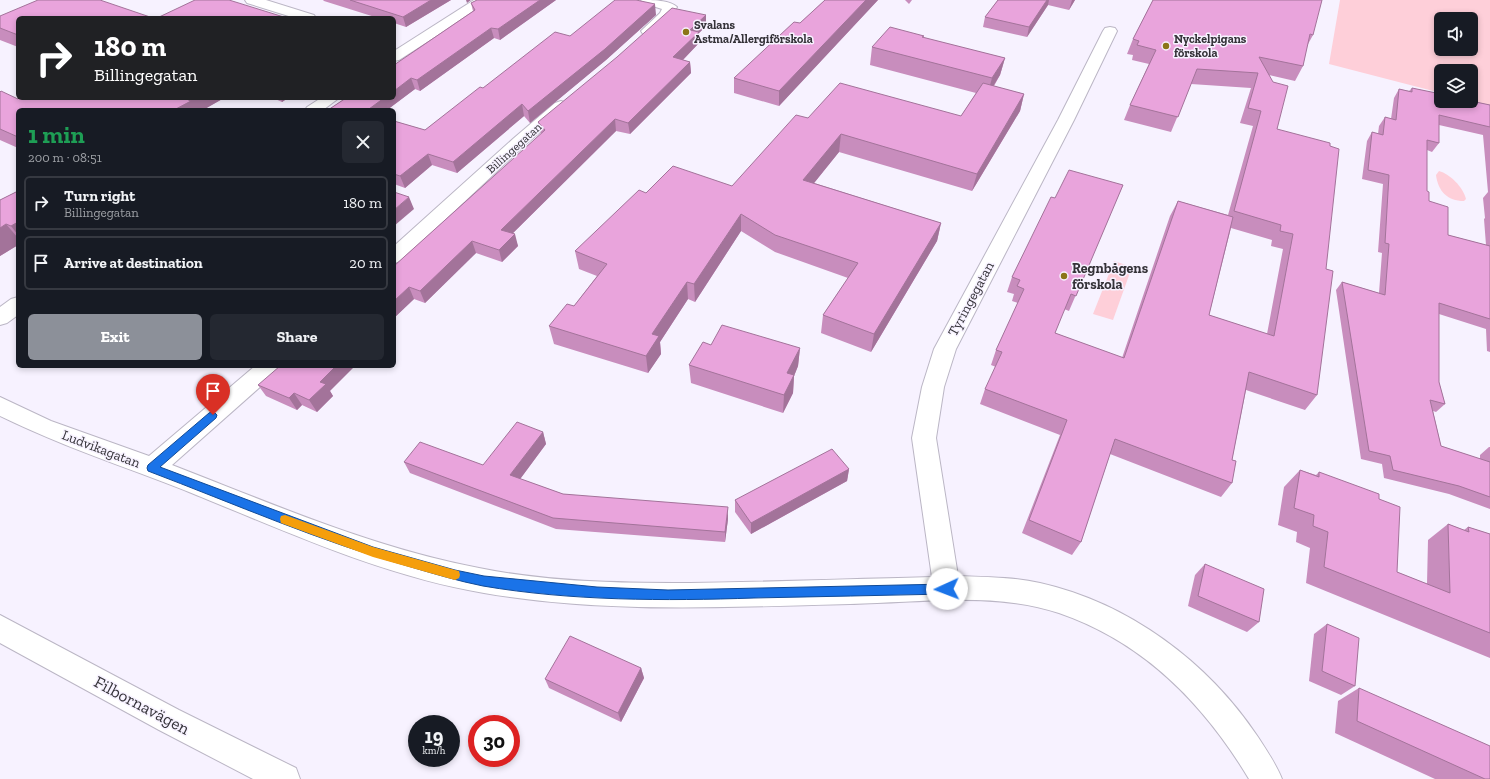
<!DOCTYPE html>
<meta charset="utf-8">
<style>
body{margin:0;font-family:"Zilla Slab",serif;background:#242831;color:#f1f3f6;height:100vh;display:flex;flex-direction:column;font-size:15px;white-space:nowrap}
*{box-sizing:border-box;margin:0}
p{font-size:13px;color:#9ea1a6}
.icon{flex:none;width:22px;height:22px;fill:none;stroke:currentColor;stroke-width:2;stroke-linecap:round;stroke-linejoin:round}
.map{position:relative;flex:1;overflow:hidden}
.panel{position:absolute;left:16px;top:108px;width:380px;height:260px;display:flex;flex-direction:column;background:#171b24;border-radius:6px;box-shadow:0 2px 6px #0003}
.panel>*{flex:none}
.guide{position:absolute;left:16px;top:16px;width:380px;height:84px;border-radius:6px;box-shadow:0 2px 6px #0003;background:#202124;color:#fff;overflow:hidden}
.fabs{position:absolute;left:1434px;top:12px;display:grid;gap:8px}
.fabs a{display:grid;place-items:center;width:44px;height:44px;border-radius:6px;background:#171b24;box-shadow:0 2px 6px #0003;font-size:20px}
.speed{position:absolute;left:408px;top:715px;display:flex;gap:8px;font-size:20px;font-weight:700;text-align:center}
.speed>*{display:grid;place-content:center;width:52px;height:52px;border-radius:50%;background:#171b24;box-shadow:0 2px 6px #0003;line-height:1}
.speed small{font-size:10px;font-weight:400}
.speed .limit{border:6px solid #d22;background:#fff;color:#111}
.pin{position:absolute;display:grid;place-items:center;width:34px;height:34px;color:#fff;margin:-41px -17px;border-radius:50% 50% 50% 0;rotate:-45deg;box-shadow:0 0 4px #0007}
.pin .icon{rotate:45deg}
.me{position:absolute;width:44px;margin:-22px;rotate:268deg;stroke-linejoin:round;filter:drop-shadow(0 0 3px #0008)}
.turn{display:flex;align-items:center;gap:14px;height:84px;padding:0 12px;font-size:18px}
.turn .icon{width:52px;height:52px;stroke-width:2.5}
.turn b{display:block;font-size:28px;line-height:34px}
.round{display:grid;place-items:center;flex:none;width:42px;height:42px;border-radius:6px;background:#242831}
.headline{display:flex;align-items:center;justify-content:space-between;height:68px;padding:0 12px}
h1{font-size:24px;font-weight:700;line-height:30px;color:#1e9e55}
.action{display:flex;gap:8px;margin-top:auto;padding:8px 12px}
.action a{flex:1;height:46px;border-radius:6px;background:#8c9099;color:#fff;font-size:16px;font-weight:700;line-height:46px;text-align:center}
.action a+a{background:#242831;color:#f1f3f6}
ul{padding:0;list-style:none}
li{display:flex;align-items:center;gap:12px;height:54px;margin:0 8px 6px;padding:0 4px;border:2px solid #363941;border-radius:6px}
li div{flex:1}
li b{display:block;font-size:15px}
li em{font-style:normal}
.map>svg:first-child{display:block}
.green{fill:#fecfd9;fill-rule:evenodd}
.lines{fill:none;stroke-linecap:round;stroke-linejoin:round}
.minor-casing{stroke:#bbb6c5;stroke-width:2}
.minor{fill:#fff;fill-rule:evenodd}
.wall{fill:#c88dbd;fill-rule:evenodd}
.shaded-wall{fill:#a3739a}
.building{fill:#e9a4dc;stroke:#a3739a}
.route{fill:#1a73e8;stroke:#114b97}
.slow{fill:#f59e0b}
.poi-dot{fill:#8b7519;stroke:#f7f2ff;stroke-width:1.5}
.labels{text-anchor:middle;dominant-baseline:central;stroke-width:3;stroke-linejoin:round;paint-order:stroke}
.far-poi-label{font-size:12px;font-weight:bold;fill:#343238;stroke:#f7f2ff;text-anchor:start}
.far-street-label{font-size:12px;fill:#343238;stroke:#f7f2ff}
.poi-label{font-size:14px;font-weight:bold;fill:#343238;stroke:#f7f2ff;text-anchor:start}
.street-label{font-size:14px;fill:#343238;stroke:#f7f2ff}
.near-street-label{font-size:17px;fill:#343238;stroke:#f7f2ff}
</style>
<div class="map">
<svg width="1490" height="779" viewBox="0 0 1490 779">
<rect width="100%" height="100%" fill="#f7f2ff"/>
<!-- green -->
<g class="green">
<path d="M1340 0H1490V106L1471 101V71H1441V93L1329 64ZM1441 19H1471V49H1441Z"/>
<path d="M1439 171C1450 174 1463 187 1466 199L1464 201C1447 201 1438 191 1436 175Z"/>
<polygon points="1114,261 1132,267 1113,320 1093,314"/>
</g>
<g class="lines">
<!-- minor casing -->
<g class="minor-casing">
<g id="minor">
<polygon points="245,0 266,0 314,15 316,18 295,18 247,3"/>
<polygon points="474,0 490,0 488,3 399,60 394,61 394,51"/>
<path d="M641 0C652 0 670 0 677 7 671 18 657 37 643 34L641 31 660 13 662 9 643 3Z"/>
<path d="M1110 27 1115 28 1117 31 1074 120 956 349 944 387 936 438 958 576C985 577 1013 577 1040 583 1129 603 1208 662 1258 737 1267 751 1276 764 1282 779H1249C1204 704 1144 642 1059 613 994 591 917 603 850 604 728 607 604 614 484 593 382 576 283 530 189 492 126 467 61 446 0 416V397L51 421 149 456 255 366H280L277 372 172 465C273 504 373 548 479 568 548 582 620 583 690 583 770 582 851 579 932 577L912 438 922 387 934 349 1058 120 1103 31 1105 28Z"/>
<polygon points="321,98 339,98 323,110 305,110 307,107"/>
<polygon points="561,101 567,103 569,106 567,109 526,144 401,261 394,263 394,246 514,138 555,103"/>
<polygon points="18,297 18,315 7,323 0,325 0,307 11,299"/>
<polygon points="0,615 179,710 296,768 300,779 253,779 159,730 0,643"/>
</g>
</g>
<!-- minor -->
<use href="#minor" class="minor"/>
</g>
<!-- wall -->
<g class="wall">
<polygon points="323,0 451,0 406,27 394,23 394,18 378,18 324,1"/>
<polygon points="477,0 556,0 500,40 494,38 420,91 415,89 387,110 328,110 473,11 471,3"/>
<polygon points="825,0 878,0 779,106 734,93 734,78 800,23"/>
<polygon points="905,0 912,0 909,4"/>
<polygon points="998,0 1075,0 1069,10 1048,5 1027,37 983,27 985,17"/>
<path d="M1153 0 1313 35 1307 46 1303 66 1295 81 1269 75 1277 129 1326 269 1317 395 1305 410 1246 390 1232 460V483L1221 497 1110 454 1081 542 1072 555 1022 533 1060 435 980 404 985 389 996 367 991 365 996 350 1018 303 1012 301 1014 294 1007 292 1012 277 1055 198 1123 185 1069 311 1064 309 1055 333 1122 358 1170 216 1178 201 1228 215 1253 126 1240 123 1251 88 1191 84 1171 132 1124 120 1130 105 1149 64 1132 60 1133 55 1127 54 1133 39ZM1231 228 1272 240 1271 246 1283 249 1267 334 1209 315Z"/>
<polygon points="656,15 606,60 530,123 524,116 457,173 432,165 405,188 394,184 394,121 425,130 483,88 570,36"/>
<polygon points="706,15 706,26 699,33 699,43 683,60 690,62 691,73 630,134 616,131 513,233 518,246 502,262 476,253 425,303 414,299 394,318 394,266 541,134 538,122"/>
<polygon points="0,16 18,18 18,47 0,40"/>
<polygon points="923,38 1005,58 1000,75 994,86 1024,94 1020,111 972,191 839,152 814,183 941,223 937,241 871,352 821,333 823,315 848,278 775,252 741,231 695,302 688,299 660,342 661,354 648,373 554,344 549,326 574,306 597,276 579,269 575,251 646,193 732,186 808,118 961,116 976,93 870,65 872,47"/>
<path d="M1412 88 1490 105V352L1487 351 1486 329 1439 314V382L1445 404 1436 412 1433 411 1441 446 1480 459V455L1489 447H1490V509L1449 494 1384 478 1382 464 1361 459 1336 290 1342 282 1379 293 1382 253 1378 252 1383 184 1362 179 1367 141 1372 132 1378 134 1379 126 1385 117 1391 119 1394 98 1399 89 1409 91ZM1439 125 1483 135 1488 192 1483 198 1485 218 1484 219 1486 245 1448 235 1429 201 1427 191V150L1432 152 1439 143Z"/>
<polygon points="0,92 18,99 19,98 224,98 203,110 18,110 18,148 0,140"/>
<polygon points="273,98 288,98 282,102"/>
<polygon points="18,191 18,245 0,256 0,200"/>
<polygon points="800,348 798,366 794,376 793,393 783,413 691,383 689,365"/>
<polygon points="258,385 330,391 333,396 317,412 302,405 297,410 266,396"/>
<polygon points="543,432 546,444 520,479 563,494 728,519 725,542 556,529 410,473 404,462 483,465"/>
<polygon points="849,469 847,481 751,534 735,512 735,500"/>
<polygon points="1300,470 1316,475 1319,472 1379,499 1397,572 1427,584 1428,540 1448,524 1464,530 1468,527 1490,534 1490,658 1306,583 1310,548 1296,542 1297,532 1278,525 1284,487"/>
<polygon points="1205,564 1259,622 1247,632 1188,606 1195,575"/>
<polygon points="1327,624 1355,686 1341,695 1309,681 1314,634"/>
<polygon points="641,668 644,678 621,722 549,688 545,679"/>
<polygon points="1359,688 1490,779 1435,779 1335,733 1338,701"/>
</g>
<!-- shaded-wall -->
<g class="shaded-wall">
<polygon points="431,0 451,0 406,27 403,17"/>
<polygon points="466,0 471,0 467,3"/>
<polygon points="540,0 556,0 500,40 498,29"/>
<polygon points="866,0 878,0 779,106 779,91"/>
<polygon points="1047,0 1049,0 1048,5 1027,37 1029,27"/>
<polygon points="1072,0 1075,0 1069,10"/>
<polygon points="655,4 656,15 606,60 530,123 528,111"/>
<polygon points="706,15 706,26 699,33 699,43 674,69 673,57 690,30"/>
<polygon points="491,28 494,38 420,91 417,80"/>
<polygon points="1005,58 1000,75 987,96 992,78"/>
<polygon points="690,62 691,73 630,134 628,123"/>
<polygon points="411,78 415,89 387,110 369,110 369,109 384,98 394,98 394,91"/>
<polygon points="1024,94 1020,111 972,191 977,174"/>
<polygon points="184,98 224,98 203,110 174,110"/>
<polygon points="281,98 288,98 282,102"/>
<polygon points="522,104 524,116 457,173 453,162"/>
<polygon points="615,119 616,131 504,242 501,230"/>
<polygon points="841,134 839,152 802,198 803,180"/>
<polygon points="428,154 432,165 405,188 400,176"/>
<polygon points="409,197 414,209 394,226 394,210"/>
<polygon points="741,214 741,231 695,302 694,284"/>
<polygon points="18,222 18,235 11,226"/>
<polygon points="941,223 937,241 871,352 874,334"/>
<polygon points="6,224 18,238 18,245 0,256 0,228"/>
<polygon points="515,234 518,246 502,262 499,250"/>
<polygon points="472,241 476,253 425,303 420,291"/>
<polygon points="687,282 688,299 660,342 661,354 648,373 646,356 652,334"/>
<polygon points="409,287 414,299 394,318 394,301"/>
<polygon points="800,348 798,366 794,376 793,393 783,413 784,395 787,373"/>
<polygon points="336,366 355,366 330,391 333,396 317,412 309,400 320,382"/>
<polygon points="294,393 302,405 297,410 289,398"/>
<polygon points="543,432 546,444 515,486 510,475"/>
<polygon points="849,469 847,481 751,534 751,523"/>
<polygon points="728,507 728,519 725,542 725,532"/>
<polygon points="641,668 644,678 621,722 618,713"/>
</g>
<!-- building -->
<g class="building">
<polygon points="38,0 100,0 153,18 18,18 18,35 0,28 0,16"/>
<polygon points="195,0 229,0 287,18 157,18"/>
<polygon points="350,0 431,0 403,17"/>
<polygon points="477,0 540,0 498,29 491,28 417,80 411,78 394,91 394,65 475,10 471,3"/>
<polygon points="615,0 636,0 655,4 605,49 528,111 522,104 453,162 428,154 400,176 394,174 394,121 425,130 480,87 483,88 555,32 570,36"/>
<polygon points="825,0 866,0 779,91 734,78 794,22 800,23"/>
<polygon points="998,0 1047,0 1029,27 985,17"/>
<polygon points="1153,0 1322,0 1313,35 1310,34 1303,66 1259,57 1273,82 1288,86 1277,129 1330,143 1330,146 1339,149 1326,269 1333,271 1317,395 1249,372 1232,460 1236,461 1232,483 1115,439 1081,542 1029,520 1067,420 985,389 1002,352 996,350 1024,289 1017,286 1020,280 1012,277 1051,197 1055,198 1069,170 1123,185 1076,296 1071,294 1055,333 1124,358 1178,201 1233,217 1209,315 1274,336 1293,234 1280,231 1281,225 1234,211 1261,111 1248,108 1258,73 1197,69 1178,117 1130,105 1156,50 1137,45 1139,41 1133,39"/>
<polygon points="672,8 706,15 690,30 699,32 673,57 690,62 628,123 615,119 501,230 515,234 499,250 472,241 420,291 409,287 394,301 394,266 545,130 538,122 617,57"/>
<polygon points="890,27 924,36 922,37 1005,58 992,78 872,47"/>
<polygon points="840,83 961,116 983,83 1024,94 977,174 841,134 803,180 941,223 874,334 823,315 858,263 775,235 741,214 694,284 687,282 652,334 659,336 646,356 549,326 567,304 574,306 607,264 575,251 639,190 646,193 673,166 732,186 796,115 808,118"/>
<polygon points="1412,88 1441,94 1441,101 1471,101 1490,105 1490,127 1439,115 1439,143 1427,140 1427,191 1429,192 1429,201 1448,207 1448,235 1490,246 1490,319 1439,303 1439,382 1445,404 1430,400 1441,446 1490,462 1490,497 1459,486 1393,470 1390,456 1369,451 1342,282 1385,295 1389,244 1385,243 1389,175 1368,170 1372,132 1383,135 1385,117 1396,120 1399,89 1412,92"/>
<polygon points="1,91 18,99 19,98 184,98 191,101 174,110 18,110 18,137 0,129 0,92"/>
<polygon points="346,98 384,98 369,109 373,110 328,110"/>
<polygon points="18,191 18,222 11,226 6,224 0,228 0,200"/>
<polygon points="394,192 409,197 394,210"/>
<polygon points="722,325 800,348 787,373 794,375 784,395 689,365 703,342 711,345"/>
<polygon points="280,366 336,366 320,382 326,384 309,400 294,393 289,398 258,385"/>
<polygon points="517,422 543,432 510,475 563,494 728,507 725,532 553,518 404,462 420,442 483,465"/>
<polygon points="832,449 849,469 751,523 735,500"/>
<polygon points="1300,470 1319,477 1319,472 1379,494 1379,499 1400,507 1397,572 1450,593 1448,524 1469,532 1468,527 1490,534 1490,633 1324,567 1328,532 1313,526 1314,515 1294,508"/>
<polygon points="1205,564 1264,589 1259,622 1198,596"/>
<polygon points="1327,624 1359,638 1355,686 1322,671"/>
<polygon points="570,636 641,668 618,713 545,679"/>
<polygon points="1359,688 1490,746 1490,779 1485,779 1357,721"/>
</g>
<!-- route -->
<path class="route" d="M213 411 217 415 216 418 160 467 373 547 455 570 484 576 597 587 668 590 947 584 951 585 953 589 951 592 947 594C883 595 818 597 754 598 665 601 571 601 483 586 458 581 435 574 411 567 321 542 235 504 148 471L147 468 148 465 209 413Z"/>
<!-- slow -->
<polygon class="slow" points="285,515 373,547 455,570 459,571 460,575 459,578 455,580 373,557 281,523 280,519 281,516"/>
<!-- markers -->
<g class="poi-dot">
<circle cx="686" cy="32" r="4"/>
<circle cx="1166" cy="46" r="4"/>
<circle cx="1064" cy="276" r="4"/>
</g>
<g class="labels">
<!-- far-poi labels -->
<g class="far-poi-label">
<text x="694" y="25">Svalans<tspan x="694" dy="14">Astma/Allergiförskola</tspan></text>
<text x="1174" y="39">Nyckelpigans<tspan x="1174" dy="14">förskola</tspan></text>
</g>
<!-- far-street labels -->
<g class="far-street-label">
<text transform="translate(514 148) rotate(-42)">Billingegatan</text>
</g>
<!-- poi labels -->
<g class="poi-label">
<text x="1072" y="268">Regnbågens<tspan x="1072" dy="16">förskola</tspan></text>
</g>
<!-- street labels -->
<g class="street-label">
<text transform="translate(971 299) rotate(-62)">Tyringegatan</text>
<text transform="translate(101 449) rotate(21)">Ludvikagatan</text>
</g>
<!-- near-street labels -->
<g class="near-street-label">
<text transform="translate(142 705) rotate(28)">Filbornavägen</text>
</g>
</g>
</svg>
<div class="fabs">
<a><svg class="icon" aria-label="sound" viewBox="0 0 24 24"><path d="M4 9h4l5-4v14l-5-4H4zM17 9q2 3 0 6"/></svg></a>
<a><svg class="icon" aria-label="layers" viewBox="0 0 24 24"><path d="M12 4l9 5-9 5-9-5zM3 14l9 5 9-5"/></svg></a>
</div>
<div class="speed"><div>19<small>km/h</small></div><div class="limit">30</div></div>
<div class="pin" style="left:213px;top:415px;background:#d93025"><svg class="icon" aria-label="arrive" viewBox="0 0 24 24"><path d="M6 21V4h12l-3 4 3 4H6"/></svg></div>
<svg class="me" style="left:947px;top:589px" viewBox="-20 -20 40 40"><circle r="19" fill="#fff"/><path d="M0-13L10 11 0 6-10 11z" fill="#1a73e8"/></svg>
<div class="guide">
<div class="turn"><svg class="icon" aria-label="right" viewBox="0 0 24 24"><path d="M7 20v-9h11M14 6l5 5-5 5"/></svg><div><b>180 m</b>Billingegatan</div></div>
</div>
<section class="panel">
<div class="headline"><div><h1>1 min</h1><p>200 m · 08:51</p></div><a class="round"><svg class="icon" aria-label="close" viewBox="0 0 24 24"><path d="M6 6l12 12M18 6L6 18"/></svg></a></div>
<ul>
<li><svg class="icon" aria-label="right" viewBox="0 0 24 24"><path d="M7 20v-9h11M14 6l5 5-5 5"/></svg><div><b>Turn right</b><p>Billingegatan</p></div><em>180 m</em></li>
<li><svg class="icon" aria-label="arrive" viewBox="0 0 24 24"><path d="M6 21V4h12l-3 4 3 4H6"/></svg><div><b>Arrive at destination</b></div><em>20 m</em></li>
</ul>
<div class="action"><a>Exit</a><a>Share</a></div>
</section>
</div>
